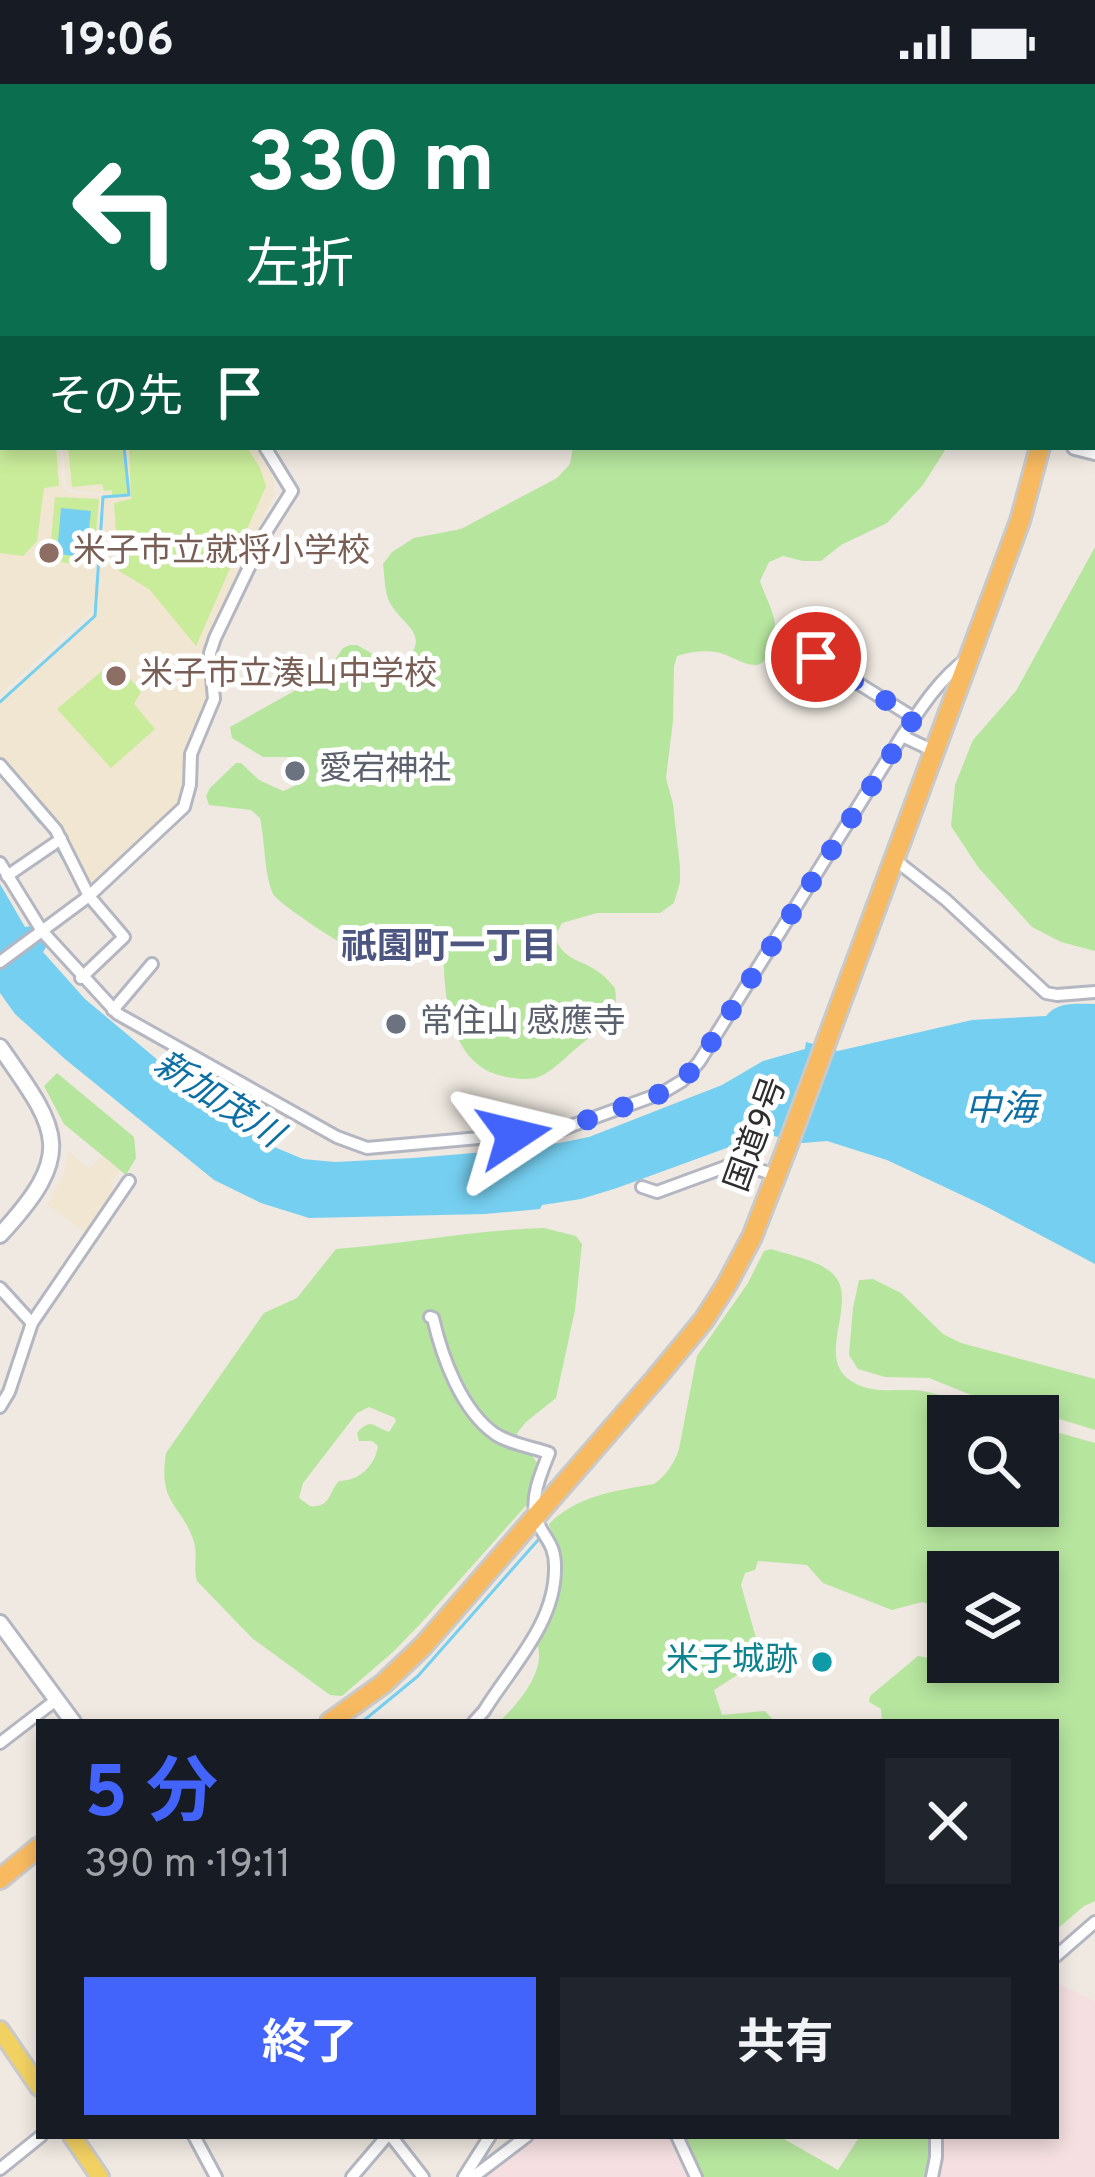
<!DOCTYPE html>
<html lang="ja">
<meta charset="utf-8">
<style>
body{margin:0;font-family:Overpass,"Noto Sans JP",sans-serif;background:#20242c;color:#f1f3f6;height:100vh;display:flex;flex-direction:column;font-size:45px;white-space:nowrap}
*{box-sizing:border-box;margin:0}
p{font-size:39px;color:#9ea1a6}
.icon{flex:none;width:66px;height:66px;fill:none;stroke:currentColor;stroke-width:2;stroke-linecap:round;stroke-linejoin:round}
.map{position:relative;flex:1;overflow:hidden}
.drawer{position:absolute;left:36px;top:1635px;width:1023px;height:420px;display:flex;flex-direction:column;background:#171b24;border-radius:0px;box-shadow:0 6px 18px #0003}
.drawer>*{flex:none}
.hud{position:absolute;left:0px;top:0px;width:1095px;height:366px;box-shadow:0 6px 18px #0003;background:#0b6e4f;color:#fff;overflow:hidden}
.fabs{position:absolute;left:927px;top:1311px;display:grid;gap:24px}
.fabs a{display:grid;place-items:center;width:132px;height:132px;border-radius:0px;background:#171b24;box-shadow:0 6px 18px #0003;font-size:60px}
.pin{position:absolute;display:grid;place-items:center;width:102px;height:102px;color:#fff;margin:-51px;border:6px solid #fff;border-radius:50%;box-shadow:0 3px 12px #0007}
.me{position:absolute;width:132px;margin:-66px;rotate:80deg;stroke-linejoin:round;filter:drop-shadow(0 0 9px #0008)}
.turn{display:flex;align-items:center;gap:42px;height:252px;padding:0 48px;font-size:54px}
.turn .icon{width:156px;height:156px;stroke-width:2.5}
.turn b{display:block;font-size:84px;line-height:102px}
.then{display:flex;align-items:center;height:114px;padding:0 48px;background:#0003;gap:24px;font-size:45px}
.round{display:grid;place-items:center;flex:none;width:126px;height:126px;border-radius:0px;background:#20242c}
.overview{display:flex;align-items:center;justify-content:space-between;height:204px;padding:0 48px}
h1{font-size:72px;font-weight:700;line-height:90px;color:#4264fb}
.primary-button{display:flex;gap:24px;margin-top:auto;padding:24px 48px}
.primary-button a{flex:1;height:138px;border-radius:0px;background:#4264fb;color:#fff;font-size:48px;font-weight:700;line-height:138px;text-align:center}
.primary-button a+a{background:#20242c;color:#f1f3f6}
.status{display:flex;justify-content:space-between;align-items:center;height:84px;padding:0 60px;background:#171b24;direction:ltr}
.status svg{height:33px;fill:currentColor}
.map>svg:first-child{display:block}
.education{fill:#f0e6d1}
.medical{fill:#f5dfe0}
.green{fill:#b6e59e;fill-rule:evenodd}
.pitch{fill:#c9ec9a}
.water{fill:#75cff0}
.pier{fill:#efe9e1}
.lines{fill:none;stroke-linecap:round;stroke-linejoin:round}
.stream{stroke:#75cff0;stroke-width:3}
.minor-casing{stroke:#b4b7c1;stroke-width:16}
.tertiary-casing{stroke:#b4b7c1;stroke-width:20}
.primary-casing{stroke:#c9c9c9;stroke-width:22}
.trunk-casing{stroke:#c9c9c9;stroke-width:24}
.minor{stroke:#fff;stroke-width:10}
.tertiary{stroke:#fff;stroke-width:14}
.primary{stroke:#f2d163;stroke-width:16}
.trunk{stroke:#f8ba60;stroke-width:18}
.route{stroke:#4264fb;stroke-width:21;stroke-dasharray:0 37.8}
.education-dot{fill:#8d6e63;stroke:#fff;stroke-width:4.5}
.worship-dot{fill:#6b7280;stroke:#fff;stroke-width:4.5}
.culture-dot{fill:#0f9aa8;stroke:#fff;stroke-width:4.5}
.labels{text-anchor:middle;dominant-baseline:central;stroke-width:10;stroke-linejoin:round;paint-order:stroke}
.education-label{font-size:33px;fill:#785e54;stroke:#fff;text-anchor:start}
.worship-label{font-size:33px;fill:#5b616d;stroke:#fff;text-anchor:start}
.street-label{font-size:33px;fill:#2e2e2e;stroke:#fff}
.culture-label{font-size:33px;fill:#0d838f;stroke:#fff;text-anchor:end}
.neighbourhood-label{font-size:36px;font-weight:bold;fill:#4d5680;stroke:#fff}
.water-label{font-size:36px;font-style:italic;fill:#0d6fa3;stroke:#fff}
</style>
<div class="status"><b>19:06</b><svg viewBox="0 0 49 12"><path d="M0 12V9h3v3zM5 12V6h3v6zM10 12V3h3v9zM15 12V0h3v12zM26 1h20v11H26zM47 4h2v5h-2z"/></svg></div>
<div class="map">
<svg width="1095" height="2093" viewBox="0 0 1095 2093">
<rect width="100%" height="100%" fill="#efe9e1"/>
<!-- education -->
<g class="education">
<polygon points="0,343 3,343 3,363 60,363 62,401 68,409 101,412 94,525 0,610"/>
<polygon points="63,363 255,363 269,383 274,398 274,411 206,560 204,568 207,606 203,626 184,669 182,699 176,722 132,768 92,803 65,754 0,673 0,615 97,526 105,410 74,407 66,402"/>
<polygon points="68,1067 90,1085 101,1072 120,1087 110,1099 115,1108 86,1149 47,1121 64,1090"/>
</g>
<!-- medical -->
<g class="medical">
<polygon points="1056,1899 1095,1917 1095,2093 938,2093 940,2052 1056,2052"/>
<polygon points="535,2052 668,2052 686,2093 481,2093"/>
</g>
<!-- green -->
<g class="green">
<polygon points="32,0 449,0 453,3 30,3"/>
<path d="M573 363H947L923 401 887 439 841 461 821 477H803L783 472 769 478 760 497C764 510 771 522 774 534 776 543 773 554 771 563 761 598 738 572 716 568 702 566 690 568 677 572L674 583 673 637 666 694 673 720 680 783V798L674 819 660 829H597L562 839 555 852C562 877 582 875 600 889 606 893 610 899 615 904 620 941 602 942 579 962 568 971 556 984 543 991 532 997 519 995 507 993 455 985 445 925 444 882L435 874C413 876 389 879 368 874 357 871 278 820 273 810 264 790 265 756 260 734L251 726 209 721 206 712 210 704 236 679H241L259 696 283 707C298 702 315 691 301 673H263L232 654 230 643 314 596 332 580 343 564 350 561H357L388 579 406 576C431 550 402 541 390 519 384 508 385 492 383 480L392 468 414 454 461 445 557 394 570 380Z"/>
<polygon points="1095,463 1095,867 1061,858 1032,843 978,783 951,742 955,701 973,656 1016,607"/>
<polygon points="57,989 134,1053 136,1074 126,1091 64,1040 44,1002"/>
<path d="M544 1144 576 1152 582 1160 575 1226 556 1314 526 1338 517 1349 518 1353 538 1380 530 1417 423 1537 394 1567 342 1612 330 1611 252 1554 197 1497C193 1483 198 1471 194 1458 181 1418 158 1422 166 1369L264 1229 297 1214 336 1165C406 1160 474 1146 544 1144ZM369 1323 395 1334 396 1337 389 1348C374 1343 371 1333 357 1349L359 1357H372L378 1362C375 1382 359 1397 339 1397 328 1409 331 1424 310 1422L299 1414 303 1399 357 1329Z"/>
<path d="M771 1165C789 1171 818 1176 832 1189 860 1214 817 1269 847 1294 872 1314 901 1302 928 1308 949 1312 968 1326 989 1332H948V1422H1038V1343L1095 1359V1817L1084 1822 1056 1846V1638H882L881 1625 869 1618 870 1612 918 1572 963 1580 1038 1578V1488H948V1525L922 1518 892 1526 823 1499 807 1481 758 1477 755 1486 745 1489 741 1501 762 1575 714 1606 722 1631 765 1627 775 1638H499C518 1620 547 1586 537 1560 551 1529 566 1503 558 1467 556 1457 551 1449 549 1440 578 1411 615 1407 654 1400 666 1392 675 1378 679 1365L697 1272 748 1199 764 1167Z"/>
<polygon points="873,1195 901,1209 943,1250 961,1259 1095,1295 1095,1346 1021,1323 981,1315 929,1294 885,1293 858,1285 849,1271 853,1224 859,1196"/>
<polygon points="683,2052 779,2052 838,2086 860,2052 931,2052 926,2093 701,2093"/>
</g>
<!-- pitch -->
<g class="pitch">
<polygon points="0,346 3,346 3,363 56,363 59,402 44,404 37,457 23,472 0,469"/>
<polygon points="68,363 122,363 128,410 112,411 112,406 104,407 102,400 72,403"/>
<polygon points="129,363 247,363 260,384 266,402 196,562 149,505 119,487 114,419 131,415"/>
<polygon points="55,413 99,415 93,482 49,477"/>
<polygon points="115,576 141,608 134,620 155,645 111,684 57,625"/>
</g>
<!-- water -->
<g class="water">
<polygon points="61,424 91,427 86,473 57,470"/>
<path d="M0 800 25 843 31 842 47 862 43 868 85 915 227 1034 272 1062 303 1075 335 1078 413 1074 534 1064 589 1053 722 1001 763 977 805 965 806 958 838 967 972 936 1046 932C1058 917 1077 920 1095 920V1180L985 1122 887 1076 827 1057 803 1059 774 1052 743 1058 617 1104 581 1115 542 1121 540 1125 485 1130 309 1134 261 1119 214 1096 65 975 15 930 0 909Z"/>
</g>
<!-- pier -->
<polygon class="pier" points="1046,923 1046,931 971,935 852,962 854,955 971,930 1043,926"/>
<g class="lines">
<!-- stream -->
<g class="stream">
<polyline points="0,618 95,532 103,413 129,411 124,363"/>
<polyline points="0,690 40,738"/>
<polyline points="56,763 70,786"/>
<polyline points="362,1638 418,1592 539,1455"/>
</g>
<!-- minor casing -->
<g class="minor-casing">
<g id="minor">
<polyline points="0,336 3,336"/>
<polyline points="816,573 914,634"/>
<path d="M934 667 902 652C921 624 938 597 965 576"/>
<polyline points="0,681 56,746 89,812 124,853 81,894"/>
<polyline points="894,775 946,816 1046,909 1057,911 1095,908"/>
<polyline points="0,779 42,847 118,930 337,1053 367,1064 557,1047 662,1009 682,997 699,978 902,652"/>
<polyline points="7,792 61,755"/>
<polyline points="0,878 89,812 184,723 190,701 191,670 214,615 210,569 215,554 266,448 292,407 265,363"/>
<polyline points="113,926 152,880"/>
<polyline points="642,1103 657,1108 736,1079 776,1091"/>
<polyline points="0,1204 32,1239"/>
<path d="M430 1233 433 1234C442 1273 461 1326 495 1350 510 1360 532 1363 549 1369 542 1387 530 1413 536 1433 541 1453 556 1457 555 1485 555 1540 511 1583 484 1627L474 1638"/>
<polyline points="0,1323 9,1308 32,1239 129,1097"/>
<polyline points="0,1659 56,1616"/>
<polyline points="1056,1872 1095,1838"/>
<polyline points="194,2052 216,2093"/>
<polyline points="391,2052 423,2093"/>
<polyline points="677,2052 696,2093"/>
<polyline points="0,2085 41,2052"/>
<polyline points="352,2093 387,2052"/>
<polyline points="464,2093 490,2052"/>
<polyline points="473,2093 527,2052"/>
<polyline points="932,2093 936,2073 936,2052"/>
</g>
</g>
<!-- tertiary casing -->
<g class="tertiary-casing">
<g id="tertiary">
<polyline points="1075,363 1095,368"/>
<path d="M0 963C59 1047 77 1068 0 1151"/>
<polyline points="0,1539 73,1638"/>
</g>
</g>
<!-- primary casing -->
<g class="primary-casing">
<g id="primary">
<polyline points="0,1946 39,2003"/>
<polyline points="72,2052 100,2093"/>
</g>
</g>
<!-- trunk casing -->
<g class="trunk-casing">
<g id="trunk">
<polyline points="1092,153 1095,142"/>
<polyline points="330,1638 383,1600 423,1562 656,1294 704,1236 727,1200 752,1153 786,1066 1020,437 1040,363"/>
<polyline points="0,1795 39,1763"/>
</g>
</g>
<!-- minor -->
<use href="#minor" class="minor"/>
<!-- tertiary -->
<use href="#tertiary" class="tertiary"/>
<!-- primary -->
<use href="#primary" class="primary"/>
<!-- trunk -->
<use href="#trunk" class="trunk"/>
</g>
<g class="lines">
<!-- route -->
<polyline class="route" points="514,1051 556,1047 662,1009 682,997 699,978 914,634 816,573"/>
</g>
<!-- markers -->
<g class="education-dot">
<circle cx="49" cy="469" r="12"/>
<circle cx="116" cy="592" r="12"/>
</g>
<g class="worship-dot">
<circle cx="295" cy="687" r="12"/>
<circle cx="396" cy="940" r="12"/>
</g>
<circle class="culture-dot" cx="822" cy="1578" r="12"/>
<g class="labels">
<!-- education labels -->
<g class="education-label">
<text x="73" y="469">米子市立就将小学校</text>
<text x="140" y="592">米子市立湊山中学校</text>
</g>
<!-- worship labels -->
<g class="worship-label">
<text x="319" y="687">愛宕神社</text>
<text x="420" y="940">常住山 感應寺</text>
</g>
<!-- street labels -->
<g class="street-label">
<text transform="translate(758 1051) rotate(-70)">国道9号</text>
</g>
<!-- culture labels -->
<g class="culture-label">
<text x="798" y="1578">米子城跡</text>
</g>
<!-- neighbourhood labels -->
<g class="neighbourhood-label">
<text x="449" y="865">祇園町一丁目</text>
</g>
<!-- water labels -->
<g class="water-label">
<text transform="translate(217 1017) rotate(33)">新加茂川</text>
<text x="1001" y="1027">中海</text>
</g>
</g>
</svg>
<div class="fabs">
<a><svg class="icon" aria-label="search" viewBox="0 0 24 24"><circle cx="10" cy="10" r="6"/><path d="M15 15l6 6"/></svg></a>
<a><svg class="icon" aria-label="layers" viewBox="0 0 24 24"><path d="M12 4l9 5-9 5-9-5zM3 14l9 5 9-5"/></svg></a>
</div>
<div class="pin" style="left:816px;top:573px;background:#d93025"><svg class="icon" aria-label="arrive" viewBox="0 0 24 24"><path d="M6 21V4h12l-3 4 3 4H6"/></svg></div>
<svg class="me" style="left:514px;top:1051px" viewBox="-20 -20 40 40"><path d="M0-17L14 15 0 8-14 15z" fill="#4264fb" stroke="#fff" stroke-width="4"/></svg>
<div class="hud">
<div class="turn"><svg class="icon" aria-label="left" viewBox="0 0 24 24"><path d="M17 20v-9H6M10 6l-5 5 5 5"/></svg><div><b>330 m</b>左折</div></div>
<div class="then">その先<svg class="icon" aria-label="arrive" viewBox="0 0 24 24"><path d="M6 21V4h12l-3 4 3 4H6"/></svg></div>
</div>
<section class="drawer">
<div class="overview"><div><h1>5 分</h1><p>390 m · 19:11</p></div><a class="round"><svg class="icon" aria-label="close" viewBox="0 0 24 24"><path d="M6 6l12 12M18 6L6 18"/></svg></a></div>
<div class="primary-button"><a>終了</a><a>共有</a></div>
</section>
</div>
